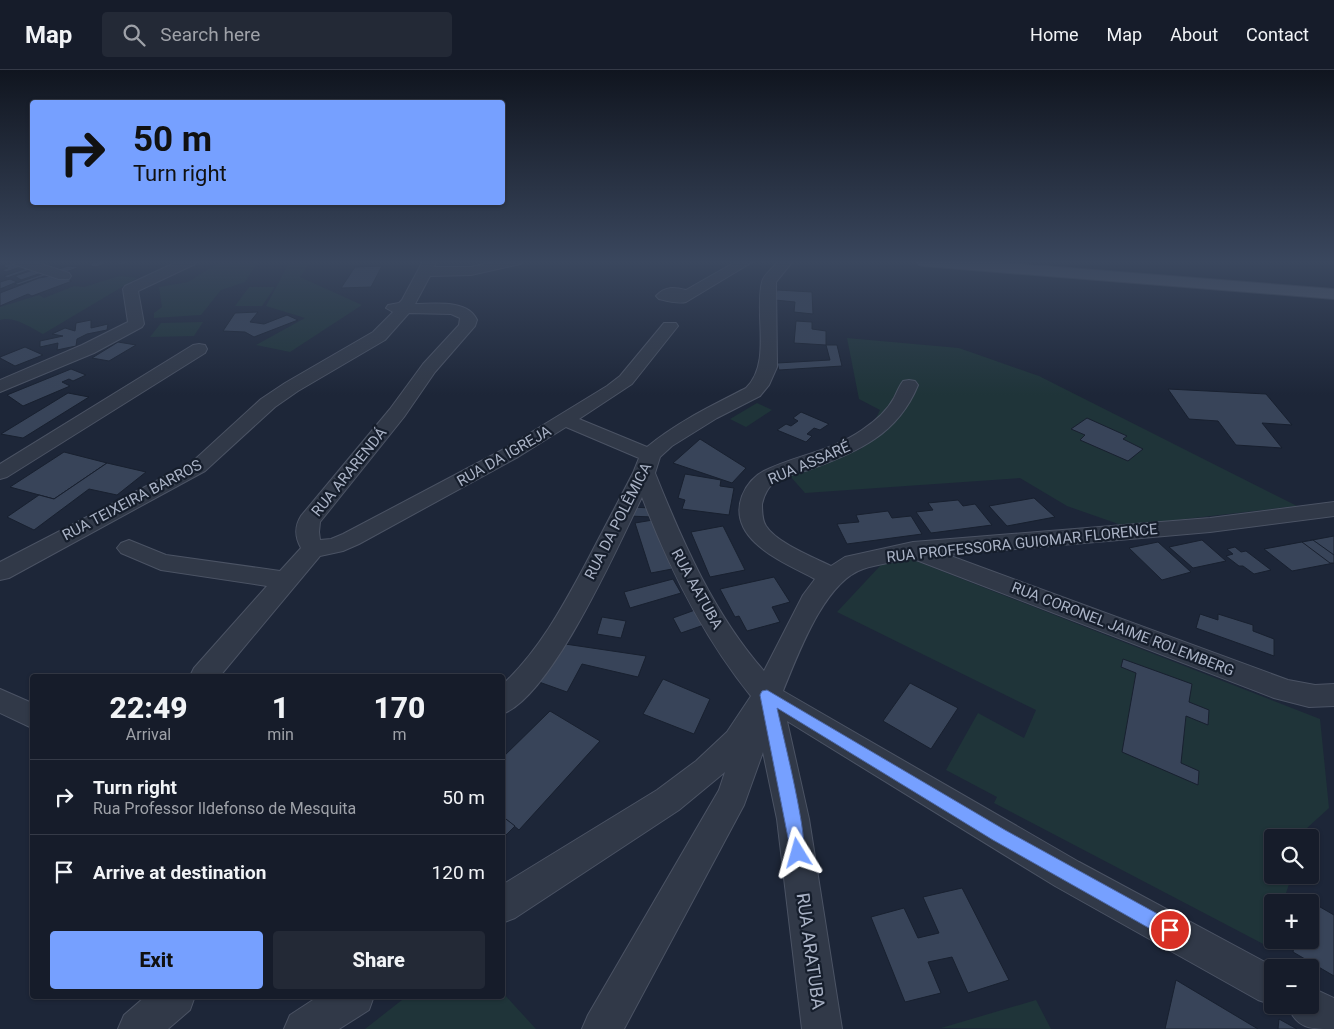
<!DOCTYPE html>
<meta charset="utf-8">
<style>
body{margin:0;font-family:Roboto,sans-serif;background:#232936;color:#f1f3f6;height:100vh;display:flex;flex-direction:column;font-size:19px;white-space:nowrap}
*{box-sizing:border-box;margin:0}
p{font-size:16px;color:#9ea1a8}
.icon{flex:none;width:28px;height:28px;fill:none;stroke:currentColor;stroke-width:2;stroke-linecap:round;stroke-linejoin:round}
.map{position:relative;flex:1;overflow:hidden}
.drawer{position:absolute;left:30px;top:604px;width:475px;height:325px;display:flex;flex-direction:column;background:#161c2a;border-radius:5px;box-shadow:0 1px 4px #0004,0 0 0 1px #353a47}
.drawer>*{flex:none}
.banner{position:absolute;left:30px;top:30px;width:475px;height:105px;border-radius:5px;box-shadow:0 1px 4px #0004,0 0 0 1px #353a47;background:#76a0ff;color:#111;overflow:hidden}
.tools{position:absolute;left:1264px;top:759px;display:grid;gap:10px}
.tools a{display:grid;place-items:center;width:55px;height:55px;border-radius:5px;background:#161c2a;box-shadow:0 1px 4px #0004,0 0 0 1px #353a47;font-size:25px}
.pin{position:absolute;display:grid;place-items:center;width:42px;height:42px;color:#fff;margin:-21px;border:2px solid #fff;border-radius:50%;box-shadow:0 1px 5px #0007}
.me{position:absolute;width:55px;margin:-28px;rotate:352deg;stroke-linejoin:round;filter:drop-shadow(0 0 4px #0008)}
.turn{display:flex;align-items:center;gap:18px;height:105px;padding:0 20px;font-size:22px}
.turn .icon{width:65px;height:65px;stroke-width:2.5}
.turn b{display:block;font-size:35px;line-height:42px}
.eta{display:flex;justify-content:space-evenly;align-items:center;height:85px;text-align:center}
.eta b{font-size:30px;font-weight:800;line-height:35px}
.cta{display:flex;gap:10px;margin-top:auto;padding:10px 20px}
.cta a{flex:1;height:58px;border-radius:5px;background:#76a0ff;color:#111;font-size:20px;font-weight:800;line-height:58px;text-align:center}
.cta a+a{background:#232936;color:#f1f3f6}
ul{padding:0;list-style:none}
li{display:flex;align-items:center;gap:15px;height:75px;padding:0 20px;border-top:1px solid #353a47}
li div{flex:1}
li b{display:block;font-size:19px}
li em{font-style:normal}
header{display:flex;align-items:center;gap:30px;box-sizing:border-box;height:70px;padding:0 25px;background:#161c2a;border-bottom:1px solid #353a47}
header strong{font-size:24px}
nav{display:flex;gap:28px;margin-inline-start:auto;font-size:18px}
.search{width:350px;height:45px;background:#232936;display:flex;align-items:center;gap:12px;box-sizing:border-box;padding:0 18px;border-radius:5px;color:#9ea1a8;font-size:19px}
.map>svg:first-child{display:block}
.green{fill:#1f3439}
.building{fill:#384459;stroke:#18202f}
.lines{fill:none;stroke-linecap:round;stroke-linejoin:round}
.minor-casing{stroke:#4b5364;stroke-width:2}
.major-casing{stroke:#3a4252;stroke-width:2}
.minor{fill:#313948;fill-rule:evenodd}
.major{fill:#4e5769;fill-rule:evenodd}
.route{fill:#76a0ff;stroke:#4d68a6}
.labels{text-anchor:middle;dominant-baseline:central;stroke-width:4.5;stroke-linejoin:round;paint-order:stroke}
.street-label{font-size:15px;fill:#aab3c6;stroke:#161e2c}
.near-street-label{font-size:18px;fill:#aab3c6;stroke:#161e2c}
</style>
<header>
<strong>Map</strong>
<div class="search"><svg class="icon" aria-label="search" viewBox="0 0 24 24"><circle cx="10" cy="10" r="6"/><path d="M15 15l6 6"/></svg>Search here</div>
<nav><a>Home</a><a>Map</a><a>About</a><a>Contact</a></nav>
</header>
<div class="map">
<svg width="1334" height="959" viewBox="0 0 1334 959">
<rect width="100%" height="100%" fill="#1d2638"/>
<!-- green -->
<g class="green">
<polygon points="221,191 258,191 245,212 221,220 201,245 154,248 154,243 162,237 159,217 188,212"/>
<polygon points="290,191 312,191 300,207 362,235 290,282 256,275 305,248 266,236"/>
<path d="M119 206 137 208 43 264C31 258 14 245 0 250V237L39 225 44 228 74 216 84 217Z"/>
<polygon points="249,217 275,217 262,236 235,236"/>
<polygon points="203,252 194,266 150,267 161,253"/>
<polygon points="847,268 959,278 1039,306 1297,436 1124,456 1067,436 1020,408 805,423 790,406 861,379 880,340 859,329"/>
<polygon points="757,333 772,340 746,357 730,349"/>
<polygon points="893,482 1320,649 1329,738 1307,758 1304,767 1272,768 1272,805 1292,805 1283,832 1272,832 1272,866 1269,877 994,733 997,727 946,700 978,643 1024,668 1036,640 837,542"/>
<polygon points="503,923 536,959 365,959 407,926 502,926"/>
<polygon points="1036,930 1051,959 941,958"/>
</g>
<!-- building -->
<g class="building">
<polygon points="99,191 132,191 121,195 113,191 96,197 86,195"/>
<polygon points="14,192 23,196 6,202 2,200 8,198 2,196"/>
<polygon points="68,196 80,197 66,202 55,200"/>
<polygon points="382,196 371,217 341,218 355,197"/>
<polygon points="30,197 35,198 7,208 4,206"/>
<polygon points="36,199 44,202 21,210 15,206"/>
<polygon points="45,203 50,204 18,215 14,214"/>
<polygon points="56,205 72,211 32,226 28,224 0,236 0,223 39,208"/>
<polygon points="10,209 17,212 0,219 0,212"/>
<polygon points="777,220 812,222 813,244 794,242 795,232 775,230"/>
<polygon points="258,242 250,252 264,254 287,245 298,250 254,267 245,262 223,261 235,243"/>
<polygon points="91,250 91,258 108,254 107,260 87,264 77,269 76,276 57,280 58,273 40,277 40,271 63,266 52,264 65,258 75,261 76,253"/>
<polygon points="796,251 812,252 812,259 826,261 826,275 794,273"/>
<polygon points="118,272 136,275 109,291 92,288"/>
<polygon points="826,275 837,275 842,296 779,300 777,293 830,290"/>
<polygon points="25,277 43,285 15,296 0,288 0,287"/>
<polygon points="71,299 86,305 73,311 69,309 62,312 70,316 23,336 7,325"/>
<polygon points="1168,319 1266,324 1292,355 1262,353 1282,378 1236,375 1218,351 1189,349"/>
<polygon points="68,323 89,327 23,368 1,364"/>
<polygon points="801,342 829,354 820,360 814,358 807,364 812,366 806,372 777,360 786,354 791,356 798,351 793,348"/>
<polygon points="1087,348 1127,366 1123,369 1143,379 1128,391 1080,370 1085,365 1071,359"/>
<polygon points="700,369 746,398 732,413 673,393"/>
<polygon points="64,382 107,393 54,429 10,417"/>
<polygon points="107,393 146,402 117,425 89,419 34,460 7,447 39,425 54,429"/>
<polygon points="685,404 721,410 720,416 734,418 729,445 682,439 685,430 678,428"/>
<polygon points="1034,428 1055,447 1007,456 989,436"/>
<polygon points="958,430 963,436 975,434 992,455 931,463 916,442 933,440 928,433"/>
<polygon points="632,437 650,438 653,447 628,446"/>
<polygon points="888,441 892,448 911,446 922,464 847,474 837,454 859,452 856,445"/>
<polygon points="653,450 672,499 651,503 635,453"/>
<polygon points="723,456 745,500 710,507 691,462"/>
<polygon points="1334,466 1334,493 1292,501 1264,479"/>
<polygon points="1202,470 1226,491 1193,498 1169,477"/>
<polygon points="1313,470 1334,485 1334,493 1330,493 1302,472"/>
<polygon points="1158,472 1191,502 1162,510 1129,478"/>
<polygon points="1235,477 1241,482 1246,481 1271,500 1254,504 1243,496 1239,496 1226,486 1233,484 1227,479"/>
<polygon points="774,507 790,532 772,537 780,552 747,561 739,546 735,547 720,519"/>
<polygon points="673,509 681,523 630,538 624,522"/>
<polygon points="695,540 704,555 681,563 673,548"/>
<polygon points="1200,544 1218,550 1218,544 1253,555 1253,561 1274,569 1274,586 1196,558"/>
<polygon points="602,547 626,551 621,568 597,564"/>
<polygon points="565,574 646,586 638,607 582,594 567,622 539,612"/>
<polygon points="1123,589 1192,614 1189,632 1209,640 1208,655 1186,646 1181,693 1199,701 1198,715 1122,682 1136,603 1121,597"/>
<polygon points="663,609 710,629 694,664 643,644"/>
<polygon points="910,613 958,638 931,679 883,651"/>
<polygon points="550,641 600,671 519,760 502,746 502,688"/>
<polygon points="502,746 515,756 502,769"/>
<polygon points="962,818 1009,910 968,923 952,887 928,892 941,923 905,932 871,847 904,838 918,868 939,863 923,827"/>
<polygon points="1308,830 1334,845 1334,906 1293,882 1295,870 1310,870 1310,867 1315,869 1317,856 1310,852 1310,832 1307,832"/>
<polygon points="1176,910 1258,959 1165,959"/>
<polygon points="1279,949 1297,959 1278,959"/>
</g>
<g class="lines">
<!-- minor casing -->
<g class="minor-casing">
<g id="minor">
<polygon points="11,191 32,191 69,203 71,206 69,209 59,209 13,194"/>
<polygon points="179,191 197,191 195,194 138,221 144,254 142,257 94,283 0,322 0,310 82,275 128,252 123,219 125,216"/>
<path d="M423 191H437L434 197H471L497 191H522L520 194 471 205 430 206 415 234C434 234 468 229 477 250L475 256 435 302 404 347 320 452 319 462 320 470 331 469 343 464 504 379 607 316 620 306 664 253H676L678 256 632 314 579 349 647 377C677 352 713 335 746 318 772 293 754 244 762 212 763 205 774 197 779 191H793L776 212 777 297 769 315 760 326 717 348 672 376 660 387 655 403C683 473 714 544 764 601L803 525 815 509C786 493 726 471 742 426 746 416 754 406 764 401 796 385 830 382 862 360 874 352 887 341 894 328 897 322 899 316 903 311L909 310 915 311 918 315C898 364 858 382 811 399 799 403 786 405 775 412 768 417 764 425 762 434 762 441 762 450 766 456 777 473 813 487 831 496L845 487 913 472 1210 448 1334 432V446L1210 462 948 485 1288 610 1315 615 1334 614V636L1309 637 1274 628 911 488C895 492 878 494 863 499 824 512 798 585 783 621L1079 792 1276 898H1272L1273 935 1258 930 1055 816 787 651 809 749 842 959H802L777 749 763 682 744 735 624 959H582L588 945 719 720 725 702 679 740 515 848 502 853V815L657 720 696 691 727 662 751 626C703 567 669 498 642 427 618 476 551 628 502 644V615C538 582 562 538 585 495 601 464 617 434 633 403L639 388 566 357 518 387 359 474 343 481 320 486 220 606H190L194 598 267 516 161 500 121 483 117 478 121 473 129 470 166 485 280 501 301 478C295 467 294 457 301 446L390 339 423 294 459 255 460 248 451 244 409 243 385 270 298 321 275 337 205 401 9 508 0 510V492L191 393 261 329 285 313 373 262 393 242 386 238 388 235 399 233 402 230Z"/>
<path d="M737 191H754L686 232C678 234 667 231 659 229L656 226C665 216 674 217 686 220Z"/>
<polygon points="199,274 205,275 207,279 205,283 7,407 0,409 0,394 193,275"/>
<polygon points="0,619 32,633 32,658 0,643"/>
<path d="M1310 917 1334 928V959C1310 959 1297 959 1287 935H1310Z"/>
<polygon points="146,926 195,926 190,940 168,959 118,959 124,945"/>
<polygon points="319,926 374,926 369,940 339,959 284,959 290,945"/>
</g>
</g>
<!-- major casing -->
<g class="major-casing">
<polygon id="major" points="915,191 982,191 1334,219 1334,229 923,196 917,194"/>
</g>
<!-- minor -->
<use href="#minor" class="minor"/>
<!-- major -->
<use href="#major" class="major"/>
</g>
<!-- sky -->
<linearGradient id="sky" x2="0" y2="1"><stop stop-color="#10151f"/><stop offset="0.59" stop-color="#3a475e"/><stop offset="1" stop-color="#3a475e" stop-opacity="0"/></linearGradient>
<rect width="1334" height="325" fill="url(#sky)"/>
<!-- route -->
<path class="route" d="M767 620 1005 760 1176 854 1178 860 1176 866 1170 869 1163 866 993 770 777 638C782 662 810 772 803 788L798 790 792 788 760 625 762 621Z"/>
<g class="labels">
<!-- street labels -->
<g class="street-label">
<text transform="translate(504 386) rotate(-30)">RUA DA IGREJA</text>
<text transform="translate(809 393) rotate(-23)">RUA ASSARÉ</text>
<text transform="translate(349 402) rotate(-51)">RUA ARARENDÁ</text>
<text transform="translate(132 430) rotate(-28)">RUA TEIXEIRA BARROS</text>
<text transform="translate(618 451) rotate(-63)">RUA DA POLÊMICA</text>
<text transform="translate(1022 473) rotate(-6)">RUA PROFESSORA GUIOMAR FLORENCE</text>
<text transform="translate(697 519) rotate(61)">RUA AATUBA</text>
<text transform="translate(1123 559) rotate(21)">RUA CORONEL JAIME ROLEMBERG</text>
</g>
<!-- near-street labels -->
<g class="near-street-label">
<text transform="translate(811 881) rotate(82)">RUA ARATUBA</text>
</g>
</g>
</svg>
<div class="tools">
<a><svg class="icon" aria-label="search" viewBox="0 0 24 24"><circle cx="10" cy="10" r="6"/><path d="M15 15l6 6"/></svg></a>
<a>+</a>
<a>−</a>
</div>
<div class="pin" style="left:1170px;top:860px;background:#d93025"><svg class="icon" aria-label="arrive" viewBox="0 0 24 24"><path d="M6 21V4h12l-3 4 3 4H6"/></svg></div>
<svg class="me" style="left:798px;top:783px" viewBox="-20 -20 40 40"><path d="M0-17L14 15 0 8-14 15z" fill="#76a0ff" stroke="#fff" stroke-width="4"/></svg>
<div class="banner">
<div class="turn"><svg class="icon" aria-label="right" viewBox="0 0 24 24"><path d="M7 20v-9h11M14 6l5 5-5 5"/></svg><div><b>50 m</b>Turn right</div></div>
</div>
<section class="drawer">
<div class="eta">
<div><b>22:49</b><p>Arrival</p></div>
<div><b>1</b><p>min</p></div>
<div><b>170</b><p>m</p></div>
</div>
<ul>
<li><svg class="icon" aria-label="right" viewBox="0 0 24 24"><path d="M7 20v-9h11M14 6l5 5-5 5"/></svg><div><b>Turn right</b><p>Rua Professor Ildefonso de Mesquita</p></div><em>50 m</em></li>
<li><svg class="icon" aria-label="arrive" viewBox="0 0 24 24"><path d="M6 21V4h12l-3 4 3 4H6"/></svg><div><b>Arrive at destination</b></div><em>120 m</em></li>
</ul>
<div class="cta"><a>Exit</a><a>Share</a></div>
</section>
</div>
